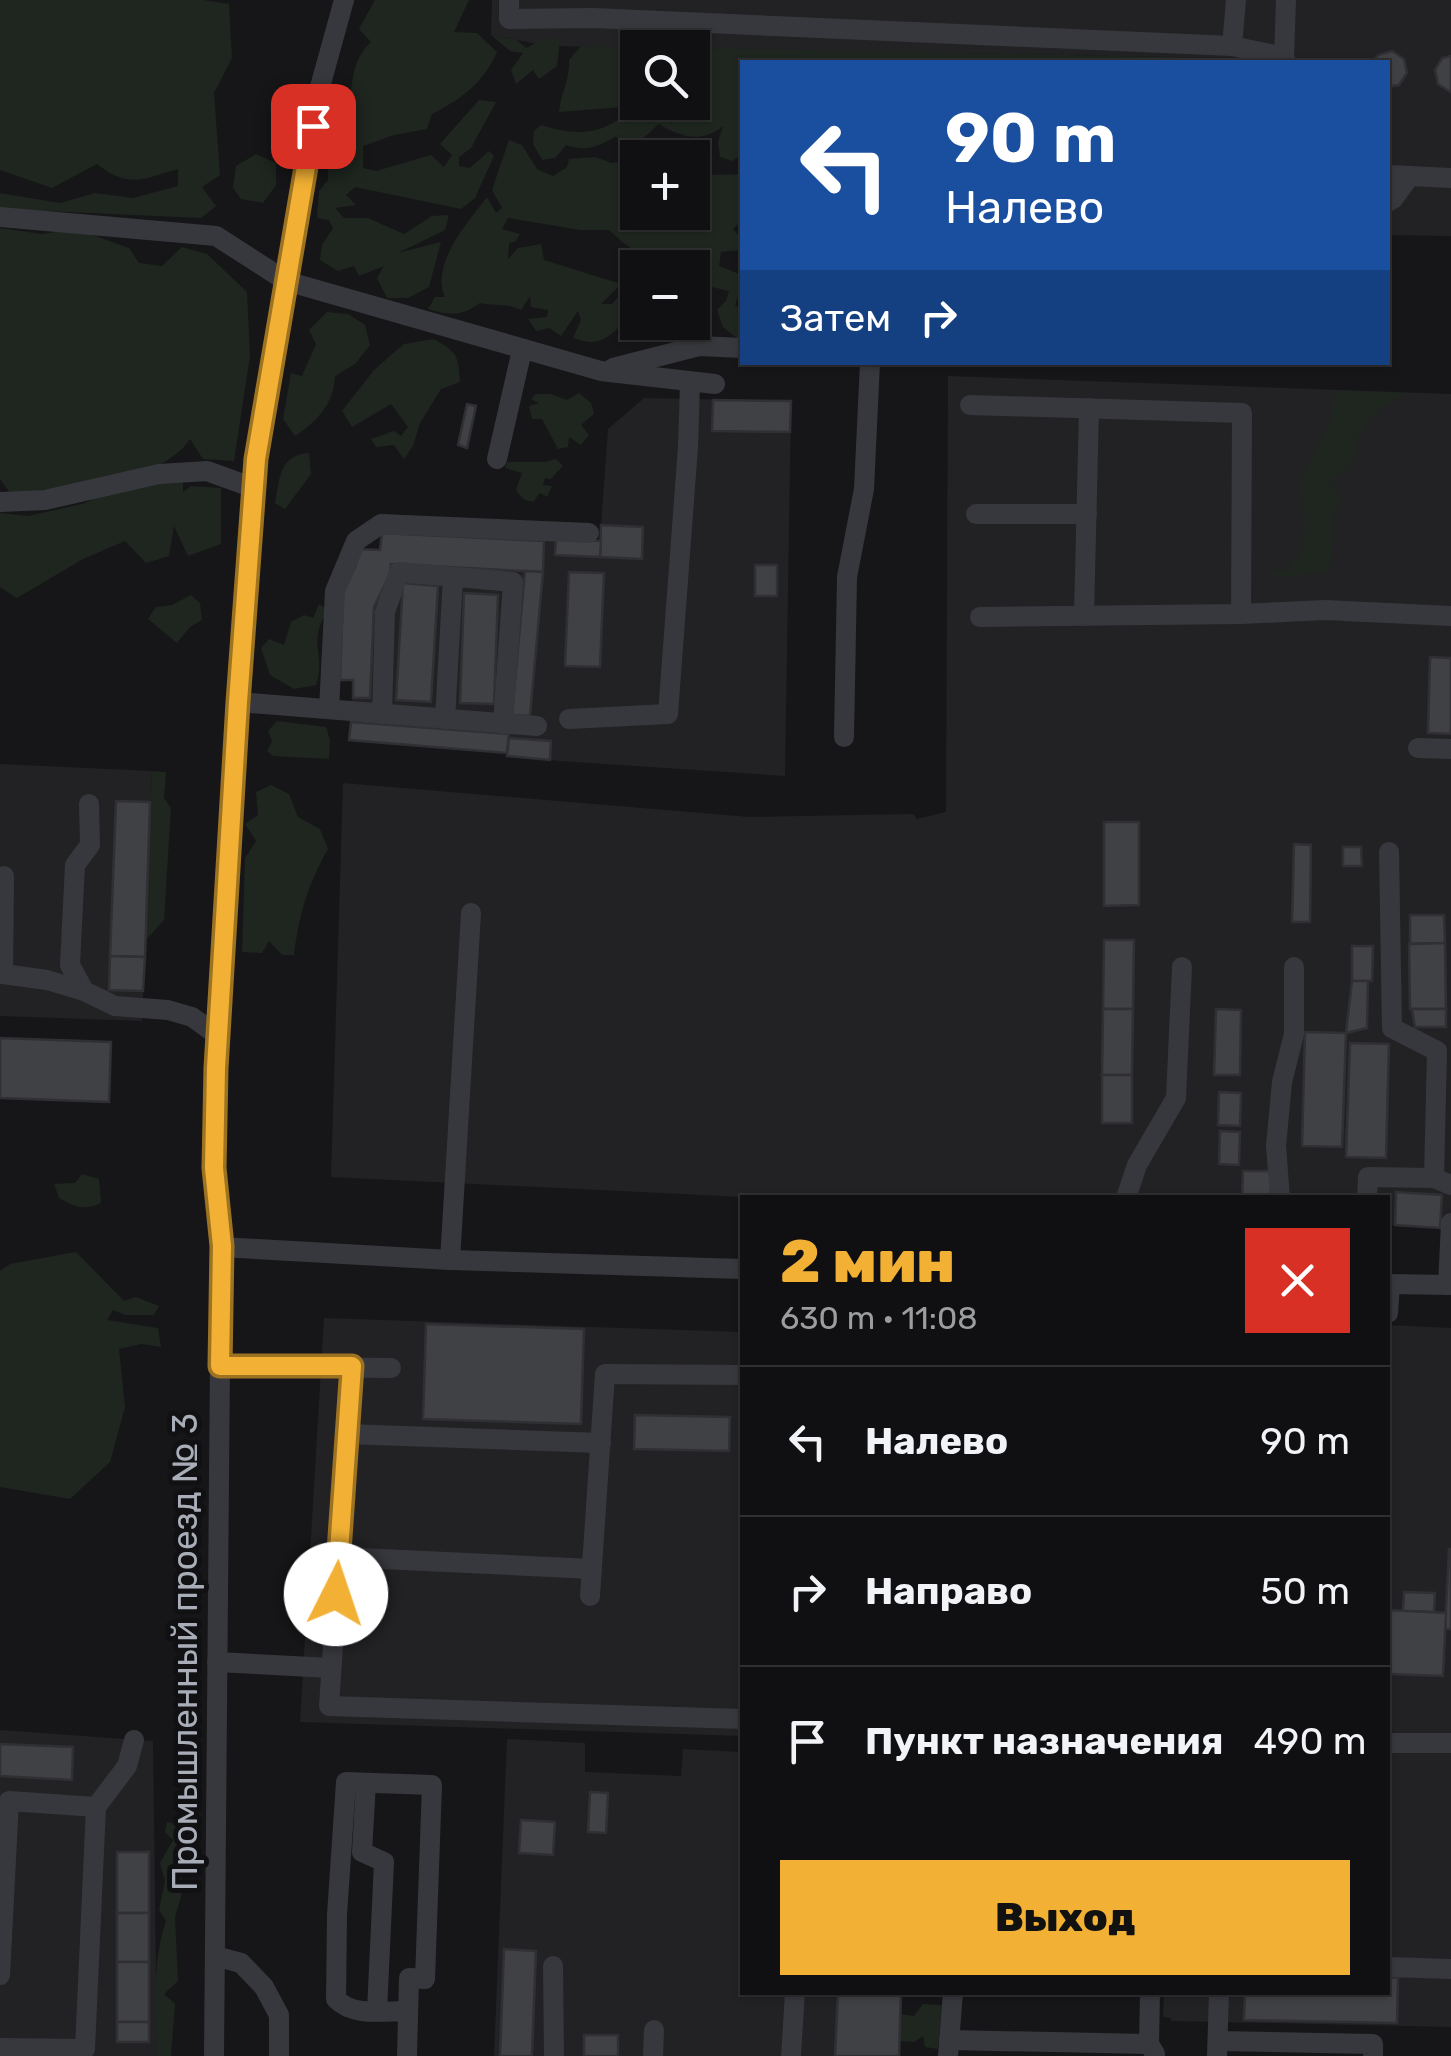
<!DOCTYPE html>
<html lang="ru">
<meta charset="utf-8">
<style>
body{margin:0;font-family:Rubik,sans-serif;background:#19191b;color:#f1f3f6;height:100vh;display:flex;flex-direction:column;font-size:38px;white-space:nowrap}
*{box-sizing:border-box;margin:0}
p{font-size:32px;color:#9c9d9f}
.icon{flex:none;width:55px;height:55px;fill:none;stroke:currentColor;stroke-width:2;stroke-linecap:round;stroke-linejoin:round}
.map{position:relative;flex:1;overflow:hidden}
.drawer{position:absolute;left:740px;top:1195px;width:650px;height:800px;display:flex;flex-direction:column;background:#101012;border-radius:0px;box-shadow:0 2px 8px #0004,0 0 0 2px #303032}
.drawer>*{flex:none}
.top-card{position:absolute;left:740px;top:60px;width:650px;height:305px;border-radius:0px;box-shadow:0 2px 8px #0004,0 0 0 2px #303032;background:#1a4fa0;color:#fff;overflow:hidden}
.tools{position:absolute;left:620px;top:30px;display:grid;gap:20px}
.tools a{display:grid;place-items:center;width:90px;height:90px;border-radius:0px;background:#101012;box-shadow:0 2px 8px #0004,0 0 0 2px #303032;font-size:50px}
.pin{position:absolute;display:grid;place-items:center;width:85px;height:85px;color:#fff;margin:-42px;border-radius:20px;box-shadow:0 5px 15px #0006}
.me{position:absolute;width:110px;margin:-55px;rotate:4deg;stroke-linejoin:round;filter:drop-shadow(0 0 8px #0008)}
.turn{display:flex;align-items:center;gap:35px;height:210px;padding:0 40px;font-size:45px}
.turn .icon{width:130px;height:130px;stroke-width:2.5}
.turn b{display:block;font-size:70px;line-height:85px}
.then{display:flex;align-items:center;height:95px;padding:0 40px;background:#0003;gap:20px;font-size:38px}
.round{display:grid;place-items:center;flex:none;width:105px;height:105px;border-radius:0px;background:#19191b}
.summary{display:flex;align-items:center;justify-content:space-between;height:170px;padding:0 40px}
h1{font-size:60px;font-weight:800;line-height:75px;color:#f2b134}
.primary-button{display:flex;gap:20px;margin-top:auto;padding:20px 40px}
.primary-button a{flex:1;height:115px;border-radius:0px;background:#f2b134;color:#111;font-size:40px;font-weight:800;line-height:115px;text-align:center}
ul{padding:0;list-style:none}
li{display:flex;align-items:center;gap:30px;height:150px;padding:0 40px;border-top:2px solid #303032}
li div{flex:1}
li b{display:block;font-size:38px}
li em{font-style:normal}
.map>svg:first-child{display:block}
.built{fill:#222225}
.green{fill:#1e261f}
.building{fill:#404145;stroke:#303034;stroke-width:2.5}
.lines{fill:none;stroke-linecap:round;stroke-linejoin:round}
.minor{stroke:#37383d;stroke-width:20}
.route-casing{stroke:#9d7322;stroke-width:25}
.route{stroke:#f2b134;stroke-width:18}
.labels{text-anchor:middle;dominant-baseline:central;stroke-width:10;stroke-linejoin:round;paint-order:stroke}
.street-label{font-size:35px;fill:#a8adb8;stroke:#111113}
</style>
<div class="map">
<svg width="1451" height="2056" viewBox="0 0 1451 2056">
<rect width="100%" height="100%" fill="#161618"/>
<!-- built -->
<g class="built">
<polygon points="492,0 1451,0 1451,236 1388,235 1388,62 1172,62 1172,57 549,46 491,35"/>
<polygon points="948,376 1451,394 1451,1228 1388,1225 1388,1198 763,1198 331,1177 343,783 749,817 913,814 917,819 946,812"/>
<polygon points="644,398 791,401 785,776 560,761 507,756 507,753 349,740 353,681 340,680 357,549 380,550 382,533 600,540 608,429"/>
<polygon points="0,764 152,771 142,1021 0,1016"/>
<polygon points="324,1318 742,1332 742,1736 300,1722"/>
<polygon points="1388,1325 1451,1328 1451,2027 1171,2021 1171,2018 1163,2017 1164,1993 1388,1992"/>
<polygon points="0,1730 153,1741 157,2056 0,2056"/>
<polygon points="507,1739 585,1743 585,1772 681,1776 683,1749 742,1752 742,1992 838,1993 835,2056 494,2056"/>
</g>
<!-- green -->
<g class="green">
<path d="M0 0H203L229 4 232 58 214 93 220 175 202 187 216 206 201 218 0 209V193L60 203 95 193 133 198 178 186V169C144 178 130 190 97 164L52 188 0 170Z"/>
<path d="M375 0H469L454 32 477 33 497 52C483 83 462 99 432 114L427 129 394 135 363 146V168L376 171 431 155 444 167 452 155 440 144 479 100 496 102 471 148 459 157V166L470 168 489 151 494 156 475 198 461 209 355 187 346 195 356 205 335 208 344 218H368L404 234 432 216 449 215 445 230 398 253 441 242 429 287 408 298H387L377 278 384 266 359 276 354 266 338 271 320 260 322 245 333 228 329 220 317 218 319 191 328 180V154L336 141 335 129C361 104 341 70 371 42L359 29Z"/>
<polygon points="491,35 517,40 526,48 543,39 560,39 557,66 539,79 533,70 516,84 511,70 523,53 510,51"/>
<path d="M581 46 640 47 638 48 637 93 623 107 559 112C561 92 570 80 569 60Z"/>
<path d="M693 48 1173 57 1172 62H742V155L732 161 720 157 718 142 723 126C701 144 681 137 659 124L638 143 615 137C597 147 586 152 566 145L555 158 542 160 533 144 534 131 541 125C581 138 608 134 638 103L692 102Z"/>
<path d="M509 140 522 145 537 169 553 176 567 167 569 159 595 157 612 163 637 159 638 212H692L693 163 713 175 742 174V220L733 229 742 239V250L721 252 719 266 742 275V292L739 293 735 305 742 310V338L738 339 723 327 717 310 726 301 729 291 712 287 693 272 692 268C659 266 632 253 609 230H580L508 218 502 229 520 234 516 241 509 243 508 259 518 248 541 244 544 260 621 284 601 304H612L627 287 637 288C637 309 613 343 590 342 584 342 579 339 573 338L581 320 578 311 561 336 549 328 536 331 528 319 547 317 548 310 531 307 530 296 521 310C507 303 495 306 480 303 462 316 450 316 428 309L435 297H445C430 264 468 222 487 197L496 213 502 208 492 190Z"/>
<polygon points="256,154 276,163 276,185 263,203 241,199 233,188 236,166"/>
<path d="M0 228 42 234 76 229 129 248 139 263 162 266 182 247 207 254 247 292 250 356 234 461 203 459 190 439C160 485 61 488 10 493L0 479Z"/>
<path d="M327 312 348 314 365 325 370 345 355 364 335 376C334 403 318 421 295 436L283 419 291 373 302 376 316 344 309 330Z"/>
<path d="M434 339C458 353 458 355 460 382L441 389 420 423 413 446 404 459 394 445 376 447 371 439 394 431 401 436 408 427 391 404 352 427 342 411 374 370 404 344Z"/>
<path d="M1335 390 1409 393C1392 401 1375 410 1364 427 1349 450 1369 457 1333 479L1341 503 1334 516 1330 572 1274 578 1273 571 1288 570 1303 549 1305 524 1300 482 1331 418Z"/>
<polygon points="579,393 591,403 594,414 581,425 589,435 581,445 569,437 568,447 558,449 542,419 532,419 529,406 539,403 531,399 536,394 551,394 567,400"/>
<path d="M309 453 311 474 285 509 275 503C280 478 279 455 309 453Z"/>
<polygon points="556,459 563,466 551,479 545,478 543,485 552,486 547,497 540,493 533,502 523,499 516,490 522,473 505,468 507,462 545,462"/>
<polygon points="183,480 183,492 191,486 221,488 221,544 188,556 174,526 169,556 146,563 125,541 83,559 17,598 0,587 0,513 28,516 82,504 125,486"/>
<polygon points="191,595 200,603 202,620 190,627 177,643 148,619 156,607 172,605"/>
<path d="M319 604 328 610C306 643 327 654 316 685L294 689 270 675 261 648 269 639 284 645 291 622 304 615 313 618Z"/>
<polygon points="277,721 326,727 330,740 329,759 273,756 267,751 272,741 268,731"/>
<polygon points="152,771 166,772 164,798 171,808 164,920 145,941"/>
<path d="M271 785 289 794 298 817 320 829 328 849C308 884 299 915 294 955H282L269 941 262 953 242 952 245 858 256 841 245 824 258 815 256 792Z"/>
<path d="M82 1174 99 1179 101 1203C84 1211 75 1207 59 1198L54 1184 75 1183Z"/>
<polygon points="76,1252 124,1301 136,1297 159,1306 154,1315 125,1315 113,1310 107,1320 158,1328 161,1347 141,1344 119,1349 125,1407 110,1462 70,1499 0,1487 0,1271 10,1264"/>
<path d="M167 1822 178 1824 183 1844 181 1897 175 1917 178 1981 164 1994 175 2004 171 2056H157C157 2012 151 1963 166 1921L159 1910 165 1881 160 1863 173 1840 165 1832Z"/>
<polygon points="923,2004 942,2005 938,2049 925,2047 923,2036 914,2042 899,2041 900,2014 914,2016"/>
</g>
<!-- building -->
<g class="building">
<polygon points="1392,51 1404,59 1407,73 1399,85 1388,87 1388,62 1373,62 1378,55"/>
<polygon points="1451,56 1451,91 1450,92 1438,84 1435,70 1442,58"/>
<polygon points="713,400 791,401 790,432 712,431"/>
<polygon points="467,404 476,406 467,448 458,445"/>
<polygon points="601,525 643,527 642,559 600,557"/>
<polygon points="382,533 544,541 543,572 391,564 390,574 374,607 370,698 353,698 353,680 340,680 343,592 356,565 357,549 380,550"/>
<polygon points="556,538 601,541 600,557 555,555"/>
<rect x="755" y="565" width="22" height="31"/>
<polygon points="525,571 543,572 530,716 512,715"/>
<polygon points="569,572 604,573 600,667 565,666"/>
<polygon points="403,583 438,586 431,702 396,700"/>
<polygon points="464,593 498,595 494,704 460,703"/>
<polygon points="1430,657 1451,658 1451,734 1428,733"/>
<polygon points="351,722 509,734 507,753 349,740"/>
<polygon points="509,738 551,741 550,760 507,756"/>
<polygon points="116,801 150,802 145,957 110,956"/>
<polygon points="1104,822 1139,822 1139,905 1104,906"/>
<polygon points="1294,844 1311,845 1310,922 1292,922"/>
<polygon points="1343,847 1361,847 1362,866 1343,866"/>
<polygon points="1410,915 1444,915 1445,943 1410,944"/>
<polygon points="1104,940 1134,940 1133,1009 1103,1009"/>
<polygon points="1445,943 1446,1009 1410,1009 1409,944"/>
<polygon points="1352,946 1373,946 1372,981 1352,981"/>
<polygon points="110,956 145,957 143,991 109,990"/>
<polygon points="1352,981 1368,981 1367,1028 1346,1033"/>
<polygon points="1103,1009 1133,1009 1132,1075 1102,1075"/>
<polygon points="1216,1009 1241,1010 1240,1075 1214,1075"/>
<polygon points="1412,1009 1446,1009 1446,1027 1415,1027"/>
<polygon points="1305,1032 1346,1033 1342,1147 1302,1146"/>
<polygon points="0,1038 111,1042 109,1102 0,1098"/>
<polygon points="1350,1043 1389,1044 1386,1158 1346,1157"/>
<rect x="1102" y="1075" width="30" height="48"/>
<polygon points="1219,1092 1241,1093 1240,1126 1218,1125"/>
<polygon points="1220,1131 1240,1132 1239,1165 1219,1164"/>
<polygon points="1243,1171 1272,1171 1271,1198 1242,1198"/>
<polygon points="1396,1192 1442,1195 1440,1228 1395,1225"/>
<polygon points="426,1324 584,1329 581,1424 423,1419"/>
<polygon points="635,1415 730,1417 729,1451 634,1449"/>
<polygon points="1449,1549 1451,1549 1451,1629 1445,1629"/>
<polygon points="1404,1592 1435,1593 1434,1612 1403,1611"/>
<polygon points="1388,1610 1446,1613 1443,1676 1388,1674"/>
<polygon points="0,1744 73,1747 72,1780 0,1776"/>
<polygon points="590,1792 608,1793 606,1833 588,1832"/>
<polygon points="521,1820 555,1822 553,1855 519,1853"/>
<rect x="117" y="1852" width="32" height="61"/>
<rect x="117" y="1913" width="32" height="49"/>
<polygon points="504,1949 536,1951 532,2056 500,2056"/>
<rect x="117" y="1962" width="32" height="60"/>
<polygon points="1388,1977 1398,1978 1397,2023 1244,2020 1245,1992 1388,1992"/>
<polygon points="838,1992 901,1992 899,2056 835,2056"/>
<rect x="117" y="2022" width="32" height="20"/>
<rect x="584" y="2035" width="34" height="21"/>
</g>
<g class="lines">
<!-- minor -->
<g class="minor">
<polyline points="509,0 509,19 593,18 1232,46 1284,57"/>
<polyline points="1286,0 1284,57 1286,62"/>
<polyline points="1232,46 1236,0"/>
<polyline points="1388,175 1451,178"/>
<polyline points="1388,202 1393,199 1410,176"/>
<polyline points="0,217 216,236 286,281 601,371 715,384"/>
<polyline points="613,368 699,346 742,348"/>
<polyline points="970,405 1242,413 1241,614"/>
<polyline points="497,459 522,350"/>
<polyline points="0,502 45,500 159,474 207,471 254,488"/>
<polyline points="976,514 1087,514"/>
<polyline points="1084,616 1089,408"/>
<polyline points="980,617 1241,614 1325,610 1451,616"/>
<polyline points="238,702 537,726"/>
<polyline points="329,709 335,591 356,541 381,524 589,533"/>
<polyline points="382,714 385,612 399,572 513,582 503,724"/>
<polyline points="445,719 453,577"/>
<polyline points="569,719 668,714 688,447 690,383"/>
<polyline points="844,737 847,577 864,489 870,362"/>
<polyline points="1418,748 1451,749"/>
<polyline points="89,804 90,845 75,865 70,965 84,991 115,1006 168,1010 192,1017 217,1035"/>
<polyline points="1389,852 1392,1028 1437,1051 1434,1178 1451,1185"/>
<polyline points="4,876 3,974 47,980 84,991"/>
<polyline points="1126,1198 1137,1165 1176,1098 1182,967"/>
<polyline points="1280,1198 1276,1146 1282,1082 1294,1034 1294,967"/>
<polyline points="1367,1198 1368,1177 1434,1178"/>
<polyline points="221,1247 450,1260 742,1269"/>
<polyline points="450,1260 471,913"/>
<polyline points="1388,1284 1451,1285"/>
<polyline points="1448,1285 1451,1223"/>
<polyline points="1388,1313 1390,1284"/>
<polyline points="219,1366 391,1368"/>
<polyline points="352,1366 329,1706 742,1719"/>
<polyline points="347,1434 601,1443"/>
<polyline points="339,1557 592,1569"/>
<polyline points="590,1596 605,1374 742,1375"/>
<polyline points="217,1662 331,1668"/>
<polyline points="1388,1743 1451,1743"/>
<polyline points="366,1783 362,1852 384,1862 377,2011"/>
<polyline points="215,1956 241,1963 264,1987 279,2015 279,2056"/>
<polyline points="553,1966 554,2056"/>
<polyline points="1388,1967 1451,1969"/>
<polyline points="0,1975 9,1801 96,1807"/>
<polyline points="1150,1992 1149,2044 1155,2054"/>
<polyline points="949,2040 1149,2044"/>
<polyline points="1218,2041 1373,2044 1373,2056"/>
<polyline points="0,2048 85,2049 96,1807 127,1766 134,1740"/>
<polyline points="214,2056 221,1247 213,1168 217,1035 257,459 320,87 344,0"/>
<path d="M407 2056 409 1978 425 1979 432 1785 346 1782 337 1915 336 1999C353 2017 384 2011 408 2011"/>
<polyline points="653,2056 654,2030"/>
<polyline points="791,2056 795,1992"/>
<polyline points="948,2056 953,1992"/>
<polyline points="1217,2056 1219,1992"/>
</g>
</g>
<g class="lines">
<!-- route casing -->
<g class="route-casing">
<polyline id="route" points="313,126 256,459 238,702 216,1068 214,1168 222,1246 220,1366 352,1366 336,1594"/>
</g>
<!-- route -->
<use href="#route" class="route"/>
</g>
<g class="labels">
<!-- street labels -->
<g class="street-label">
<text transform="translate(185 1652) rotate(-90)">Промышленный проезд № 3</text>
</g>
</g>
</svg>
<div class="tools">
<a><svg class="icon" aria-label="search" viewBox="0 0 24 24"><circle cx="10" cy="10" r="6"/><path d="M15 15l6 6"/></svg></a>
<a>+</a>
<a>−</a>
</div>
<div class="pin" style="left:313px;top:126px;background:#d93025"><svg class="icon" aria-label="arrive" viewBox="0 0 24 24"><path d="M6 21V4h12l-3 4 3 4H6"/></svg></div>
<svg class="me" style="left:336px;top:1594px" viewBox="-20 -20 40 40"><circle r="19" fill="#fff"/><path d="M0-13L10 11 0 6-10 11z" fill="#f2b134"/></svg>
<div class="top-card">
<div class="turn"><svg class="icon" aria-label="left" viewBox="0 0 24 24"><path d="M17 20v-9H6M10 6l-5 5 5 5"/></svg><div><b>90 m</b>Налево</div></div>
<div class="then">Затем<svg class="icon" aria-label="right" viewBox="0 0 24 24"><path d="M7 20v-9h11M14 6l5 5-5 5"/></svg></div>
</div>
<section class="drawer">
<div class="summary"><div><h1>2 мин</h1><p>630 m · 11:08</p></div><a class="round" style="background:#d93025;color:#fff"><svg class="icon" aria-label="close" viewBox="0 0 24 24"><path d="M6 6l12 12M18 6L6 18"/></svg></a></div>
<ul>
<li><svg class="icon" aria-label="left" viewBox="0 0 24 24"><path d="M17 20v-9H6M10 6l-5 5 5 5"/></svg><div><b>Налево</b></div><em>90 m</em></li>
<li><svg class="icon" aria-label="right" viewBox="0 0 24 24"><path d="M7 20v-9h11M14 6l5 5-5 5"/></svg><div><b>Направо</b></div><em>50 m</em></li>
<li><svg class="icon" aria-label="arrive" viewBox="0 0 24 24"><path d="M6 21V4h12l-3 4 3 4H6"/></svg><div><b>Пункт назначения</b></div><em>490 m</em></li>
</ul>
<div class="primary-button"><a>Выход</a></div>
</section>
</div>
